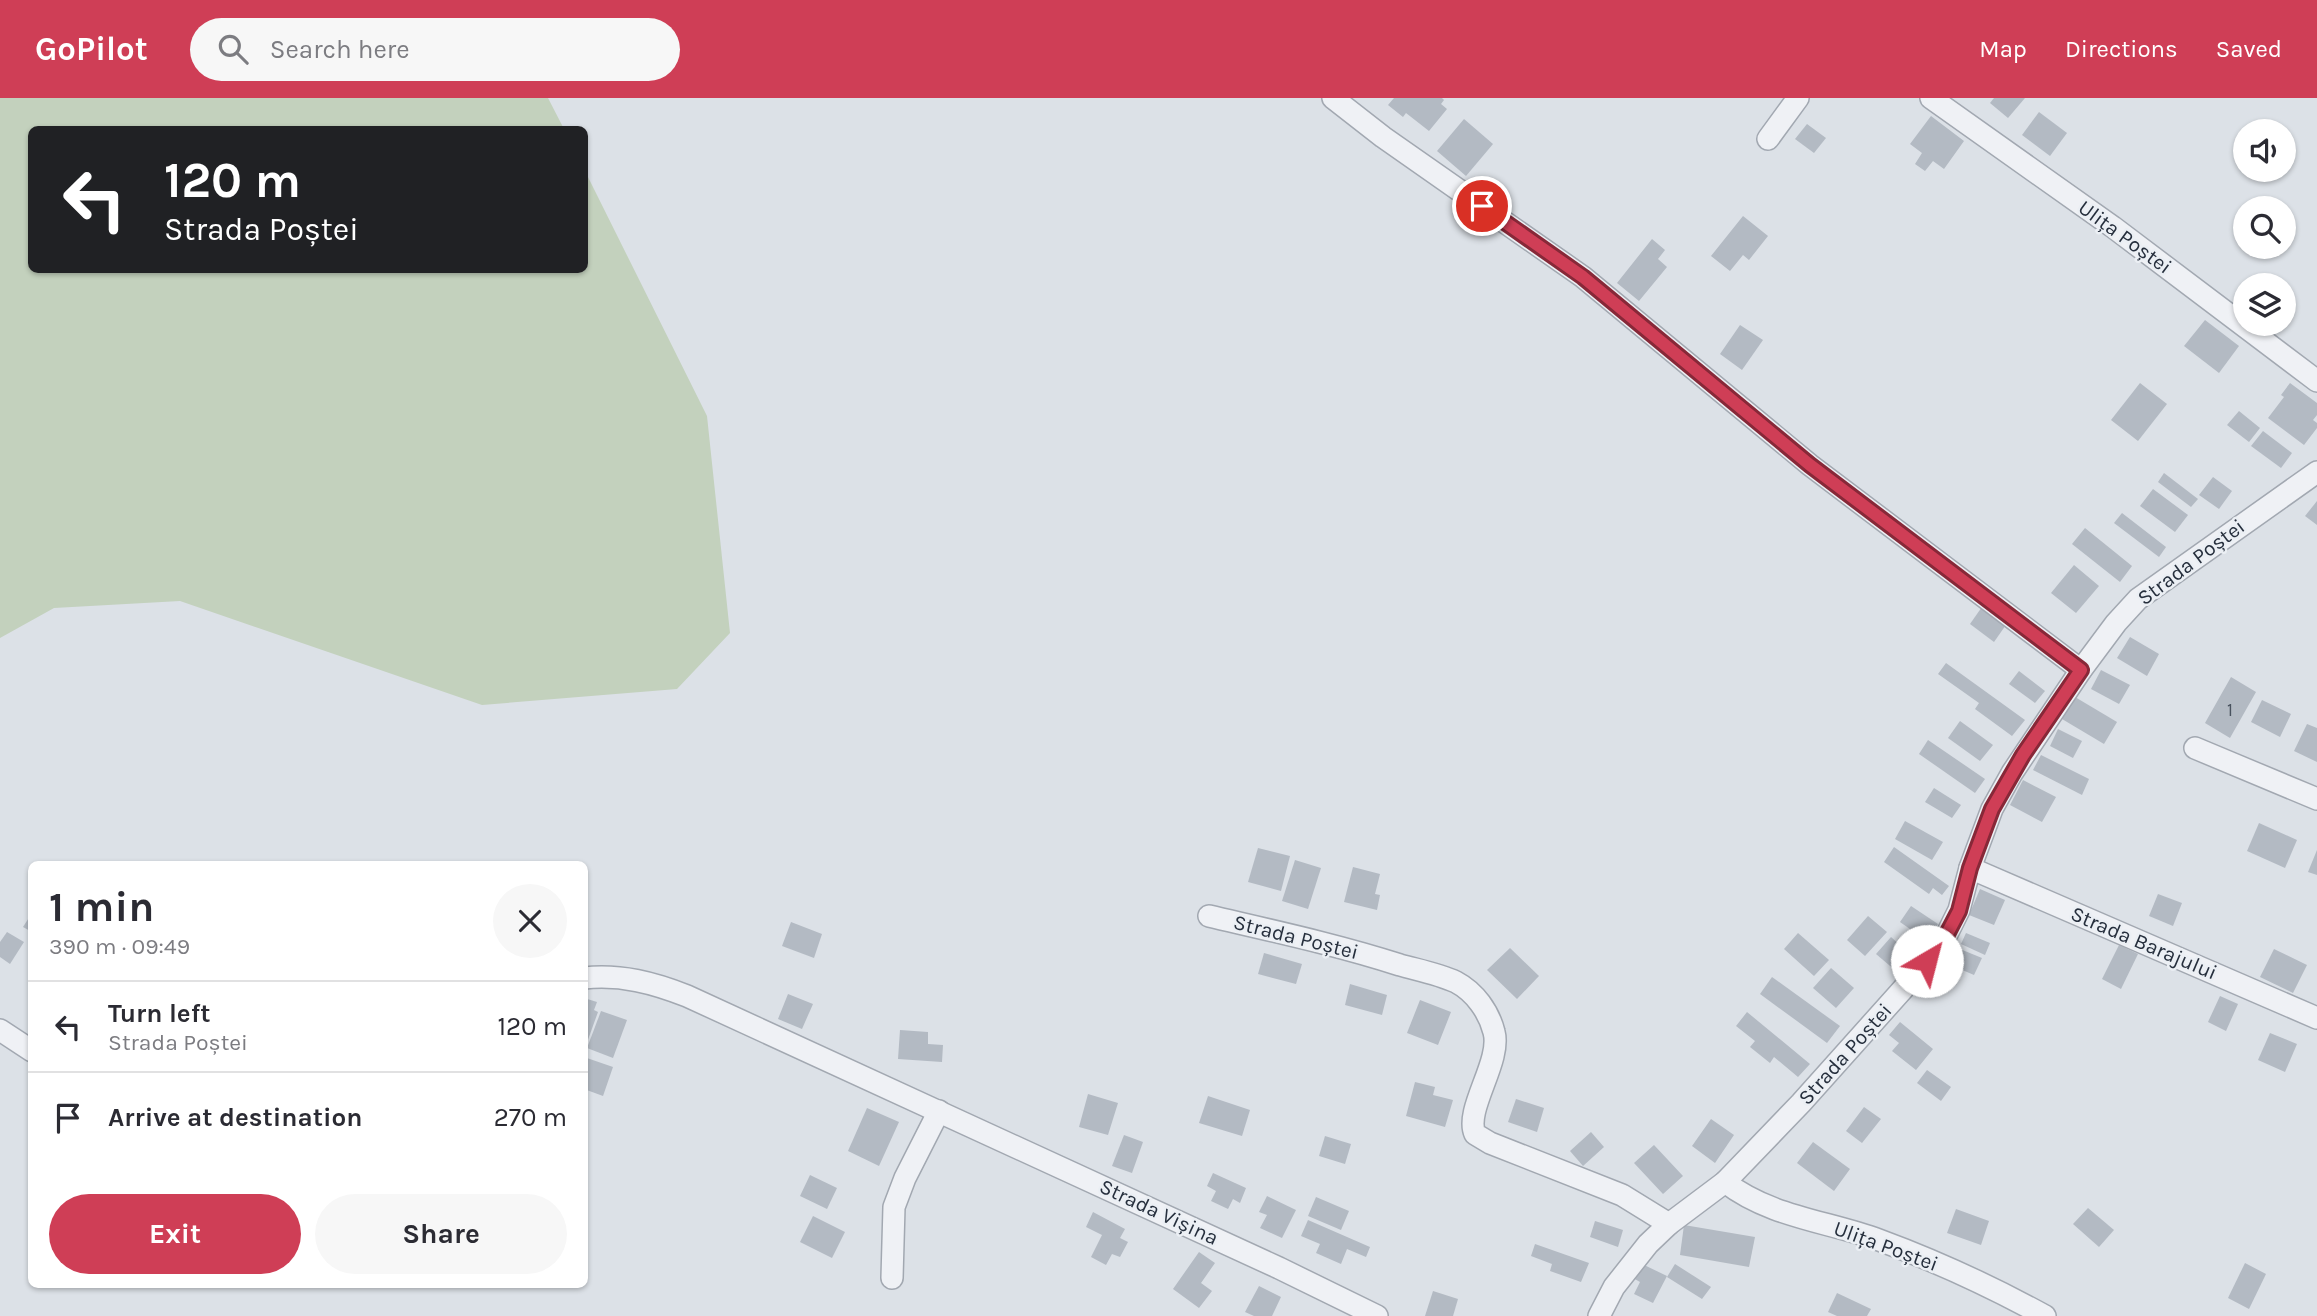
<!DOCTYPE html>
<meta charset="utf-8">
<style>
body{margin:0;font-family:Karla,sans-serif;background:#f7f7f7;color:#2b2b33;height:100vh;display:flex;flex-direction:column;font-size:26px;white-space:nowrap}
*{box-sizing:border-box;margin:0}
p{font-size:23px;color:#7c7c81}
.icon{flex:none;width:38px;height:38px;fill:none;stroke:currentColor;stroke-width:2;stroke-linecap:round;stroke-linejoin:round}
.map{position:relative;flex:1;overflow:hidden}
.sheet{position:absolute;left:28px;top:763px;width:560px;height:427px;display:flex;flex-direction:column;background:#fff;border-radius:10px;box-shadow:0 2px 5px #0004}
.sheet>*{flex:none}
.banner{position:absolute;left:28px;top:28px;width:560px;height:147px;border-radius:10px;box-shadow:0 2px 5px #0004;background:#202124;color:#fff;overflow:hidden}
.fabs{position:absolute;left:2233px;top:21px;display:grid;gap:14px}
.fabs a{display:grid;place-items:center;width:63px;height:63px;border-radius:50%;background:#fff;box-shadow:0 2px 5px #0004;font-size:35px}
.pin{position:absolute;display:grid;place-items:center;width:60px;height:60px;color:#fff;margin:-30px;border:4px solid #fff;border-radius:50%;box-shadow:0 2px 7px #0007}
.me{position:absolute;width:77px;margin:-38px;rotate:37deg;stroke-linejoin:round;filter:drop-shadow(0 0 5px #0008)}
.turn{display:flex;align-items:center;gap:24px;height:147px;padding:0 21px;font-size:32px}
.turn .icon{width:91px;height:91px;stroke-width:2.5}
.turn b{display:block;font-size:49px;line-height:60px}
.round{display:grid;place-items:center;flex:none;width:74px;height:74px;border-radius:37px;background:#f7f7f7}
.head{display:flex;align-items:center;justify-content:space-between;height:119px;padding:0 21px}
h1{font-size:42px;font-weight:700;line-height:52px}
.cta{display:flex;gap:14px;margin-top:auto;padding:14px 21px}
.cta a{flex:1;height:80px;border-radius:42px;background:#cf3e56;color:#fff;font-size:28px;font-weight:700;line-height:80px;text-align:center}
.cta a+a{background:#f7f7f7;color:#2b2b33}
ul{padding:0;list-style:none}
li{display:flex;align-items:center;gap:21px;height:91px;padding:0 21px;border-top:2px solid #e1e1e2}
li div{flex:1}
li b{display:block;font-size:26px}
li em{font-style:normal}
header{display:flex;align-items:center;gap:42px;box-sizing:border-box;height:98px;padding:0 35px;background:#cf3e56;color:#fff}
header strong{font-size:33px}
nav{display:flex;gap:38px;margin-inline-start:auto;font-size:24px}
.search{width:490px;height:63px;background:#f7f7f7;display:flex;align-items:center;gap:18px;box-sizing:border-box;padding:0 24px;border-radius:38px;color:#7c7c81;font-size:26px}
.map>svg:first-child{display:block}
.green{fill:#c3d1bd}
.building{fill:#b3bac3}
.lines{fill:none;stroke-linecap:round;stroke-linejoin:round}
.minor-casing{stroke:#a2a8b1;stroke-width:24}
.minor{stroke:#eff1f5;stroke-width:21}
.route-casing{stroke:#872838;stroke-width:18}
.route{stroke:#cf3e56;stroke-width:12}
.labels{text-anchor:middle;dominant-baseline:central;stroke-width:5;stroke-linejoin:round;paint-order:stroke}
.number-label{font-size:18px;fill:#49525e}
.street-label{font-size:21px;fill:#262f3d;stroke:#ebeff4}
</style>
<header>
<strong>GoPilot</strong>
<div class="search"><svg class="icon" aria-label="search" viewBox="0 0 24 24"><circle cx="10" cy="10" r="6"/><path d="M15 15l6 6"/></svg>Search here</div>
<nav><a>Map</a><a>Directions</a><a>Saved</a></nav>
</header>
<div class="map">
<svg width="2317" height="1218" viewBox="0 0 2317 1218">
<rect width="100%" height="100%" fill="#dce1e7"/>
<!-- green -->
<polygon class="green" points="0,0 548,0 564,31 32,32 32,172 584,172 585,73 707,318 730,535 677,591 482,607 180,503 54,510 0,540"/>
<!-- building -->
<g class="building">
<polygon points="1394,0 1442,0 1444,2 1441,6 1447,11 1429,33 1406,15 1403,19 1388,7"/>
<polygon points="1994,0 2025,0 2008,20 1990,5"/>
<polygon points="2039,14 2067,35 2050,58 2022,37"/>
<polygon points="1931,18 1964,43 1944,71 1933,63 1925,73 1915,66 1922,55 1910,46"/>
<polygon points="1464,21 1493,46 1466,78 1437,53"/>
<polygon points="1807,26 1826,40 1814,55 1795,41"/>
<polygon points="1743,118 1768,138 1749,162 1743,157 1730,173 1711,158"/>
<polygon points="1652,141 1665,152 1658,161 1667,169 1639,203 1617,185"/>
<polygon points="2205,222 2239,248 2219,275 2184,248"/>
<polygon points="1740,227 1763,242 1742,272 1720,256"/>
<polygon points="2140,285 2167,306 2138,343 2111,322"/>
<polygon points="2290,285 2317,305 2317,317 2313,322 2317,325 2317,330 2304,347 2268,320 2284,299 2281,297"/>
<polygon points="2239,313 2260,330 2249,344 2227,327"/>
<polygon points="2263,333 2292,355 2281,370 2251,348"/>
<polygon points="2164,375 2198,401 2191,409 2158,384"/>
<polygon points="2213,379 2232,393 2219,411 2199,397"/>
<polygon points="2153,391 2188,417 2175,434 2140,408"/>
<polygon points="2317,403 2317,427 2305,418"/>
<polygon points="2122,415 2166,449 2159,459 2114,425"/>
<polygon points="2085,430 2132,468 2120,484 2072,446"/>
<polygon points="2074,467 2099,488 2076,515 2051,495"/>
<polygon points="1984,506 2008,524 1994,544 1970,526"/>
<polygon points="2130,539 2159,556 2147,578 2117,560"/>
<polygon points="1946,565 2025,622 2012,638 1975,611 1979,605 1938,576"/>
<polygon points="2101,572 2130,587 2119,606 2091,591"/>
<polygon points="2019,573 2045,593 2035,605 2009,586"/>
<polygon points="2231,579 2256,594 2230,640 2205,625"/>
<polygon points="2075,599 2117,624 2104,646 2062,621"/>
<polygon points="2262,602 2291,616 2280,639 2251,624"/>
<polygon points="1960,623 1993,647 1980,663 1948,640"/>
<polygon points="2307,626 2317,630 2317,664 2294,653"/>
<polygon points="2058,631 2082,643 2073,660 2050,648"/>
<polygon points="1928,642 1985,681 1975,695 1919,656"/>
<polygon points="2041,657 2089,681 2082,697 2033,672"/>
<polygon points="2023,682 2056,699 2042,724 2010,707"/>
<polygon points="1934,690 1961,707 1952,720 1925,704"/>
<polygon points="1905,723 1943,744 1932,762 1895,741"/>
<polygon points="2259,725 2297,742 2285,770 2247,753"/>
<polygon points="1894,749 1949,788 1942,797 1933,790 1929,796 1884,764"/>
<polygon points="1258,750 1290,758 1281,793 1248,784"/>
<polygon points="2317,752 2317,777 2308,774"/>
<polygon points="1295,762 1321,770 1308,811 1282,803"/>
<polygon points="1353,769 1380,776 1375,796 1380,797 1377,812 1344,804"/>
<polygon points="1980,791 2005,802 1994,827 1969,817"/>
<polygon points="2158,796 2182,805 2173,828 2149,818"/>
<polygon points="1911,808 1938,826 1927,843 1900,824"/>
<polygon points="32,815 32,834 23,829"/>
<polygon points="1868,818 1887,834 1865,858 1847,842"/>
<polygon points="791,824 822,836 814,860 782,848"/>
<polygon points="7,834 24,844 10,866 0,859 0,844"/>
<polygon points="1798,835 1829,862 1814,878 1784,851"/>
<polygon points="1966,835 1990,845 1985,857 1961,846"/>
<polygon points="1891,839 1911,857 1896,873 1876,856"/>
<polygon points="2119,847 2138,856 2121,891 2102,881"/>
<polygon points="1510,850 1539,878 1517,901 1487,872"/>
<polygon points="1960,851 1982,860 1974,877 1953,868"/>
<polygon points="2274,851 2307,867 2293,895 2260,879"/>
<polygon points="1264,855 1302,866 1296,886 1258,876"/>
<polygon points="1831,870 1854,890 1836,910 1813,890"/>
<polygon points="1772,879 1840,928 1827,945 1760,896"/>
<polygon points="1350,886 1387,897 1382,917 1345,907"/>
<polygon points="788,896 813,906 802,931 778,921"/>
<polygon points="2220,898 2238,906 2226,933 2208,924"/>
<polygon points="584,900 597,904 594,912 598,914 585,950"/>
<polygon points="1420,902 1451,914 1438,947 1407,935"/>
<polygon points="601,913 627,922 613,960 587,950"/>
<polygon points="1747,914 1810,966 1798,979 1774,959 1770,965 1750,949 1755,943 1736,928"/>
<polygon points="1900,924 1933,951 1916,972 1892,953 1899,945 1889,937"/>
<polygon points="900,932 928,934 928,946 943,947 942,964 898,961"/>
<polygon points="2270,935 2297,946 2285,974 2258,962"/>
<polygon points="584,959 613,969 603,998 584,991"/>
<polygon points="1927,972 1951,989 1941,1003 1917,985"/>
<polygon points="1415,984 1435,989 1433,997 1453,1002 1445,1029 1406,1018"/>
<polygon points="1088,996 1118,1005 1108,1037 1079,1029"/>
<polygon points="1208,998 1250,1012 1242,1038 1199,1025"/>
<polygon points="1516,1001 1544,1010 1537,1034 1508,1024"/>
<polygon points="1864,1009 1881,1021 1862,1045 1846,1033"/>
<polygon points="867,1010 899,1024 879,1068 848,1053"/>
<polygon points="1711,1021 1734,1037 1715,1065 1692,1048"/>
<polygon points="1591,1034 1604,1049 1583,1068 1570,1053"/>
<polygon points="1124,1037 1143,1044 1132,1075 1112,1068"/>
<polygon points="1325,1038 1351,1046 1345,1066 1319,1058"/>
<polygon points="1813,1044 1850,1071 1834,1093 1797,1065"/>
<polygon points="1654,1047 1683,1078 1663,1096 1634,1065"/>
<polygon points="1213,1075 1246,1090 1240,1105 1233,1101 1228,1111 1211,1103 1216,1093 1207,1088"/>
<polygon points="810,1077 837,1090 827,1111 800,1098"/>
<polygon points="1267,1098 1296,1112 1282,1140 1260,1130 1267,1117 1259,1114"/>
<polygon points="1316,1099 1349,1113 1341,1132 1308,1118"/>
<polygon points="2088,1110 2114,1132 2099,1149 2073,1126"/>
<polygon points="1956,1111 1989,1123 1981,1147 1947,1135"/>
<polygon points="1093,1114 1125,1131 1120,1140 1128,1144 1120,1159 1112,1156 1106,1167 1091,1159 1102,1137 1086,1129"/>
<polygon points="813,1118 845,1134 832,1160 800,1144"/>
<polygon points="1308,1122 1370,1149 1366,1159 1347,1151 1341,1166 1316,1155 1320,1146 1301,1138"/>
<polygon points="1595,1123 1623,1132 1618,1149 1590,1139"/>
<polygon points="1684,1127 1755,1139 1749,1169 1680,1157"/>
<polygon points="1535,1146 1589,1165 1581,1184 1550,1173 1552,1166 1531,1158"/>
<polygon points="1199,1154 1215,1165 1201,1185 1212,1193 1199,1210 1173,1191"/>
<polygon points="1640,1165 1667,1178 1653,1205 1634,1196 1640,1184 1633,1180"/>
<polygon points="2245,1165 2266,1176 2249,1211 2228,1200"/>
<polygon points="1675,1166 1711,1189 1702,1201 1667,1179"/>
<polygon points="1259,1188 1281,1199 1272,1218 1254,1218 1245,1214"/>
<polygon points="1433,1193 1458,1201 1453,1218 1425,1218"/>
<polygon points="1837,1195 1871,1211 1867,1218 1837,1218 1828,1214"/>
</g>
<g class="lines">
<!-- minor casing -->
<g class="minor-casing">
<g id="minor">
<polyline points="1333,0 1383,39 1583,179 1810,367 2081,572"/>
<polyline points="1931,0 2113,129 2317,283"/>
<polyline points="1768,41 1798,0"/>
<polyline points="2195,650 2317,701"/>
<polyline points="1970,770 2317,920"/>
<path d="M1209 818C1273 833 1338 847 1400 867 1418 872 1439 876 1456 884 1475 894 1489 914 1494 934 1502 963 1464 1012 1475 1036L1490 1045 1622 1097 1669 1126"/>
<path d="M584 880C621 876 654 885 687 898L1279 1170 1377 1218"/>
<polyline points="0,932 32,953"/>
<path d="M1725 1084C1770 1119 1827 1123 1879 1142 1936 1163 1992 1189 2045 1218"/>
<polyline points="892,1180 894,1109 905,1080 939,1013"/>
<polyline points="1599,1218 1614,1189 1648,1146 1669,1126 1725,1084 1801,1005 1903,891 1947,836 1959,812 1970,770 1992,711 2012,675 2081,572 2116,525 2138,501 2317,374"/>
</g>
</g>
<!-- minor -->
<use href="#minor" class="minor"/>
</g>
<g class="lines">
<!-- route casing -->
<g class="route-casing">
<polyline id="route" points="1482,108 1583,179 1810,367 2081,572 2023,657 1992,711 1970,770 1959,813 1947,836 1927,863"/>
</g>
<!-- route -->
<use href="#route" class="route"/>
</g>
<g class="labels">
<!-- number labels -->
<g class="number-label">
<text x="2230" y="612">1</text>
</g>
<!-- street labels -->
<g class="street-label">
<text transform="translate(2125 139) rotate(36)">Ulița Poștei</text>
<text transform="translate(2191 464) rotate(-37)">Strada Poștei</text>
<text transform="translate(1296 839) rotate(14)">Strada Poștei</text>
<text transform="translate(2144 845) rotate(23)">Strada Barajului</text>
<text transform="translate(1845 956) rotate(-48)">Strada Poștei</text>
<text transform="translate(1159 1114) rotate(25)">Strada Vișina</text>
<text transform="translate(1886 1148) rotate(20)">Ulița Poștei</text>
</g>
</g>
</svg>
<div class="fabs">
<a><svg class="icon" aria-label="sound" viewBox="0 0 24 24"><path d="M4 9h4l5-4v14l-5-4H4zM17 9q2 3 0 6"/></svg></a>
<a><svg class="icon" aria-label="search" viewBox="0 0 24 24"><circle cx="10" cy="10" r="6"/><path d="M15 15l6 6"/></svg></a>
<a><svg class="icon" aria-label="layers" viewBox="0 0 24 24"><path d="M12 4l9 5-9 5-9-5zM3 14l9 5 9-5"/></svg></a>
</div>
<div class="pin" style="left:1482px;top:108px;background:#d93025"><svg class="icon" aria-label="arrive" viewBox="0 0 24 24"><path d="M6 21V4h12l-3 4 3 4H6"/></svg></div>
<svg class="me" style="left:1927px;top:863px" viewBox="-20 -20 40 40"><circle r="19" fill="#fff"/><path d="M0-13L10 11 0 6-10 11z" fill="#cf3e56"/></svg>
<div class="banner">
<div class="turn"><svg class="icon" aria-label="left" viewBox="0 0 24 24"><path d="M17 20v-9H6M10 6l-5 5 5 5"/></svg><div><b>120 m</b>Strada Poștei</div></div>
</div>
<section class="sheet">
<div class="head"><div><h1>1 min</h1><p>390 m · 09:49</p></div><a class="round"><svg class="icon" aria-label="close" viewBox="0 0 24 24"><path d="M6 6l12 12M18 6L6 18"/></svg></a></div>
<ul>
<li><svg class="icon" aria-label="left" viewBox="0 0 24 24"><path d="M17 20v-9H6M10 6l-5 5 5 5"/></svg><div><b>Turn left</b><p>Strada Poștei</p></div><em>120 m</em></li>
<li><svg class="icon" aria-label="arrive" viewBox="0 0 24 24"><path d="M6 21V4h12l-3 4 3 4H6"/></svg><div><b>Arrive at destination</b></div><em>270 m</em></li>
</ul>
<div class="cta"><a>Exit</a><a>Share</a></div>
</section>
</div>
